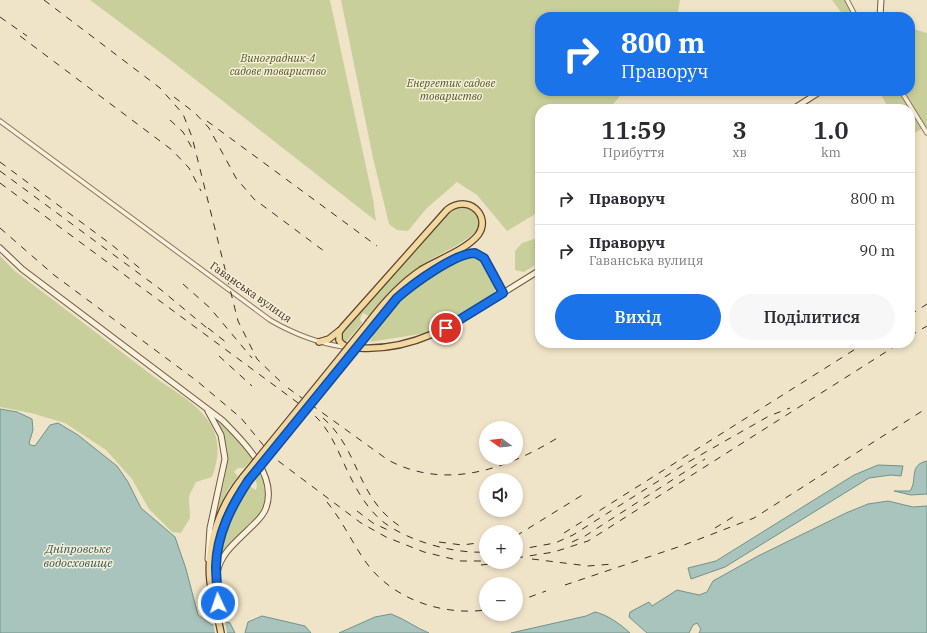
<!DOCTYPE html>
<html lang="uk">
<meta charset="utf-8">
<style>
body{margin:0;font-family:"IBM Plex Serif",serif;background:#f7f7f7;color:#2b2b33;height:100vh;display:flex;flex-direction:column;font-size:15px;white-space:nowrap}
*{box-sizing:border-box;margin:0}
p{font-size:13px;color:#7c7c81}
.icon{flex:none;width:22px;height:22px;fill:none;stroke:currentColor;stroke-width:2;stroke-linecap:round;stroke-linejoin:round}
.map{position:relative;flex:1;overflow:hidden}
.drawer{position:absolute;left:535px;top:104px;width:380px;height:244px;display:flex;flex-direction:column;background:#fff;border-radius:16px;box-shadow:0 2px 6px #0003}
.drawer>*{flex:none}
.banner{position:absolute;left:535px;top:12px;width:380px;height:84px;border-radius:16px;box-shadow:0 2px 6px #0003;background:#1a73e8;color:#fff;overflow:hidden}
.needle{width:26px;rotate:285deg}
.tools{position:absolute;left:479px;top:421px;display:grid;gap:8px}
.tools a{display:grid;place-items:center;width:44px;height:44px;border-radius:50%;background:#fff;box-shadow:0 2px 6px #0003;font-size:20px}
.pin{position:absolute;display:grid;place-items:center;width:34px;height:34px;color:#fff;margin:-17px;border:2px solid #fff;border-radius:50%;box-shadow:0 1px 4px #0007}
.me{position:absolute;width:44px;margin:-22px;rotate:357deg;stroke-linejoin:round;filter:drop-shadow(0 0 3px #0008)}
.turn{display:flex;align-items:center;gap:14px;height:84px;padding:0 20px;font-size:18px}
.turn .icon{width:52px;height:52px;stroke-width:2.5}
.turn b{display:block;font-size:28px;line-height:34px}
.eta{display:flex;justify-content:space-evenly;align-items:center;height:68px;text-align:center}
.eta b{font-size:24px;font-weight:600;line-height:28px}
.primary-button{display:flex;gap:8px;margin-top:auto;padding:8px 20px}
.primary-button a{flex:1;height:46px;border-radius:24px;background:#1a73e8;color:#fff;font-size:16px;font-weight:600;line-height:46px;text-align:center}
.primary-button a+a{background:#f7f7f7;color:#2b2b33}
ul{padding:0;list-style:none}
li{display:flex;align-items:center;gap:12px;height:52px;padding:0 20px;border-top:1px solid #e1e1e2}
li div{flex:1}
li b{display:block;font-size:15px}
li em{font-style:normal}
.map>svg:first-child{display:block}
.green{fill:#c9cf9b}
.water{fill:#a9c4bc;stroke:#6f938a}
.pier{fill:#f0e4c8}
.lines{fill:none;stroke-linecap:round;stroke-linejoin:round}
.street-casing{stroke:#8d765c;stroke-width:5.5}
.secondary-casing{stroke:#6f573f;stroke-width:7}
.primary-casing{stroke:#5b4430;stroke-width:8}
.street{stroke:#faf1dc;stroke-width:3.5}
.secondary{stroke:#faf1dc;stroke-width:5}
.primary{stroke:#f3d9a0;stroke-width:5.5}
.rail{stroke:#3d2e20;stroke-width:1;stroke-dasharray:7 7;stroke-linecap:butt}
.primary-bridge-casing{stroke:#5b4430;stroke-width:8;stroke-linecap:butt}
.primary-bridge{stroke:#f3d9a0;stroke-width:5.5}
.route-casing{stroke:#114b97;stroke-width:10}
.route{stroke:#1a73e8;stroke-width:7}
.labels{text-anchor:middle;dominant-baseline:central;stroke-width:3;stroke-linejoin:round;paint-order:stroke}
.park-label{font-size:11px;font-style:italic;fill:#4d5a26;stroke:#f7eed8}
.street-label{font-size:11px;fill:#3d2e20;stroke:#f7eed8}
.water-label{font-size:12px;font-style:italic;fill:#2f5d5a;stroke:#f7eed8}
</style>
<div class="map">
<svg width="927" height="633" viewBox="0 0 927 633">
<rect width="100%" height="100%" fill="#f0e4c8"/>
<!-- green -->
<g class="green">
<polygon points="90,0 330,0 373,199 376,221 169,59"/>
<polygon points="341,0 680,0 677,17 540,17 540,91 624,91 609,109 540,109 540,211 507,231 477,195 457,182 426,209 408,231 397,230 389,224 373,158"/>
<polygon points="832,0 845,0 851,12 848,16 843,15"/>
<polygon points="910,28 927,33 927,126 913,134 910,133 910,109 889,109 879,91 910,91"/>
<path d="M459 206C470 208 486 216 477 230 463 245 442 252 425 263 401 277 385 295 369 316L363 313 360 319 362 323 345 343 342 339V333L449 211Z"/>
<polygon points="540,237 540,262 524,272 515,270 515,251 522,243"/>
<path d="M0 256 15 271C61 306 107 341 153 376 172 390 196 402 209 422 221 439 219 459 212 477L196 482 189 496 190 518 181 533 172 532 149 509 132 479 106 450 65 423 31 413 0 407Z"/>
<path d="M469 257C483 256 491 275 496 286L494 294 454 320 426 333 370 342C382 307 436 270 469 257Z"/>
<path d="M215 418 239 441 252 459 244 468H238L234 472 238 476 227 491 212 533C218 491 240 459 215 418Z"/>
<path d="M260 472C279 509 245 529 222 553 224 527 235 507 248 485L256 490 257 485 255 479Z"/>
<path d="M242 484C230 503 218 523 216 546 215 564 216 583 216 602 209 563 214 513 242 484Z"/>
</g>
<!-- water -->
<g class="water">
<polygon points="0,409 17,412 32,419 33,430 29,443 30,445 35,446 50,425 58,423 78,435 117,466 128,482 141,508 175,537 186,569 198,615 212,625 226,622 230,623 235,633 0,633"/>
<path d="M927 461V494L911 495 894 491H910C918 480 908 465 927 461Z"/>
<polygon points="878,465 903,466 901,476 891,475 869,478 725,567 691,579 688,568 716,561 854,475"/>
<polygon points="888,501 913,507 927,506 927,633 699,633 701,629 697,623 693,625 689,633 647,633 629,617 630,612 649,602 652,606 677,590 699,595 707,592 713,581 758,556 846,513 868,504"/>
<path d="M595 612C608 615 620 624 630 633H511L586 616Z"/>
<path d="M391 614C405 619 416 628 429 633H339L375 617Z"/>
<polygon points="262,616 305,626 311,633 245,633 248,622"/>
</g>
<!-- pier -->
<polygon class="pier" points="225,620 227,633 215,633 213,623"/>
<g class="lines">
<!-- street casing -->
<g class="street-casing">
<g id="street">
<polyline points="847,0 856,17"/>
<polyline points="901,91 927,133"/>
<path d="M0 121 270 320C294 334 317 343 344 347"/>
</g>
</g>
<!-- secondary casing -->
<g class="secondary-casing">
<g id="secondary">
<polyline points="880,17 881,0"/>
<polyline points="793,109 821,91"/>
<path d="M0 248 22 269 222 420C243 441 278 475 266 508 263 517 255 523 249 529 235 543 221 553 217 573"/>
<polyline points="503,293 540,270"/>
<polyline points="208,559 210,528 225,459 221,435 208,411"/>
</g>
</g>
<!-- primary casing -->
<g class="primary-casing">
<g id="primary">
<path d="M369 322C384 302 400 284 421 270 437 260 466 250 478 235 492 216 468 193 447 210L343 327 339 332V340C343 348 352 348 360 348 417 351 458 322 503 293 498 283 488 260 479 255 463 246 410 286 397 298 389 306 381 316 373 325"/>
<polyline points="319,342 329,339 339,331"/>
<path d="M218 604C218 591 216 579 216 567 217 534 231 507 248 481"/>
<path d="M221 633C218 616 212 599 210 581 206 544 220 505 243 477"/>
</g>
</g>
<!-- street -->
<use href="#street" class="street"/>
<!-- secondary -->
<use href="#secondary" class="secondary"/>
<!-- primary -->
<use href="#primary" class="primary"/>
<!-- rail -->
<g class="rail">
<polyline points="44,0 160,88 183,114 192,137 238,321 257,359 284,385"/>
<polyline points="0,17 27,36"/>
<polyline points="20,36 172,150 189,168 201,191"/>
<polyline points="174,97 195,113 209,128 236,178 254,199 328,254"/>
<polyline points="170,120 183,132 192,148"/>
<polyline points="207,121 377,246"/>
<polyline points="0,162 112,245 143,271"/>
<polyline points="0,171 160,289 207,328"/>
<path d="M0 183 313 414C333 432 340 458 353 482 360 496 370 511 382 521 407 541 454 554 486 552"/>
<polyline points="0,228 54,275 197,381 241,418 273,457 361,523 386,537 424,552 461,561 486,561"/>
<polyline points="183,284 210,308 252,358"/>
<polyline points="910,315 927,304"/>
<polyline points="208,328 227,343"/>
<polyline points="910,336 927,326"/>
<polyline points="219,356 252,386"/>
<path d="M288 388 388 460C446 491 507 469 559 437"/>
<path d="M323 418C360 450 356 498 401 527"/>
<path d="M327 502C341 519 351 540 363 558 389 598 440 616 486 610"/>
<polyline points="357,511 373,523 390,531"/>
<polyline points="715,528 736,515"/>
<polyline points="564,533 865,343"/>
<polyline points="516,536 584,494"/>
<polyline points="439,542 462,545 486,542"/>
<polyline points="572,542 585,536 705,459"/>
<polyline points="516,550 555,543 573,535 690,461 769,416 790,408"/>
<polyline points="516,558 554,552 588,541 900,343"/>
<polyline points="532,559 588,566 613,564"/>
<polyline points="481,565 507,562"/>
<polyline points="565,585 684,545 754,518 927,408"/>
<polyline points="516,602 546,591"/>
</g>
<!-- primary-bridge casing -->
<g class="primary-bridge-casing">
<g id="primary-bridge">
<polyline points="243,477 369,322"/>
<polyline points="248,481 373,325"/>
</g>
</g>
<!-- primary-bridge -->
<use href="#primary-bridge" class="primary-bridge"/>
</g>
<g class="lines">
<!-- route casing -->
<g class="route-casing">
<path id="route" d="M218 603C218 591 216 579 216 566 217 534 231 507 248 481L397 298C413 284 455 253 475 253L484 258 503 293 446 328"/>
</g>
<!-- route -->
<use href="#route" class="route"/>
</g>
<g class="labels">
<!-- park labels -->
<g class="park-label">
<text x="278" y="58">Виноградник-4<tspan x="278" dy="13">садове товариство</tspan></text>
<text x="451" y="83">Енергетик садове<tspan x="451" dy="13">товариство</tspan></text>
</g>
<!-- street labels -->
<g class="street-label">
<text transform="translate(251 292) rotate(35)">Гаванська вулиця</text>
</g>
<!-- water labels -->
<g class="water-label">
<text x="78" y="548">Дніпровське<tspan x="78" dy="14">водосховище</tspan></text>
</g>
</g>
</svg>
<div class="tools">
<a><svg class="needle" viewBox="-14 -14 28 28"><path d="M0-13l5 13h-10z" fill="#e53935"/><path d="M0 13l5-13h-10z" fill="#7c7c81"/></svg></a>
<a><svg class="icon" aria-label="sound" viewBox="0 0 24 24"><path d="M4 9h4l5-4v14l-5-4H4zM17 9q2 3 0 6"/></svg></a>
<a>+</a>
<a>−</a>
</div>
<div class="pin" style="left:446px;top:328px;background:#d93025"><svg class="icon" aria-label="arrive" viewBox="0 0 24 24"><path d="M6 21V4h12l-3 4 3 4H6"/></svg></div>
<svg class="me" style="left:218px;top:603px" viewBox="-20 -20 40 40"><circle r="17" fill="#1a73e8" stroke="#fff" stroke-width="3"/><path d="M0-11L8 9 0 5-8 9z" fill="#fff"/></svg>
<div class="banner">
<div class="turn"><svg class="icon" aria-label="right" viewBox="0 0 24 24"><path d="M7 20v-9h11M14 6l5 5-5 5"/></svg><div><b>800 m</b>Праворуч</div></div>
</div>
<section class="drawer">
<div class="eta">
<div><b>11:59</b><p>Прибуття</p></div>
<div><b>3</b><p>хв</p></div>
<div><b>1.0</b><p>km</p></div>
</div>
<ul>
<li><svg class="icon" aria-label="right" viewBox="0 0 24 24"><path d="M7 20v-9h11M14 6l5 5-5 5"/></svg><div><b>Праворуч</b></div><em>800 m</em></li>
<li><svg class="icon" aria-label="right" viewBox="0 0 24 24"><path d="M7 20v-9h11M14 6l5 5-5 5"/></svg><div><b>Праворуч</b><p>Гаванська вулиця</p></div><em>90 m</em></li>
</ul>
<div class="primary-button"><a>Вихід</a><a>Поділитися</a></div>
</section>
</div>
